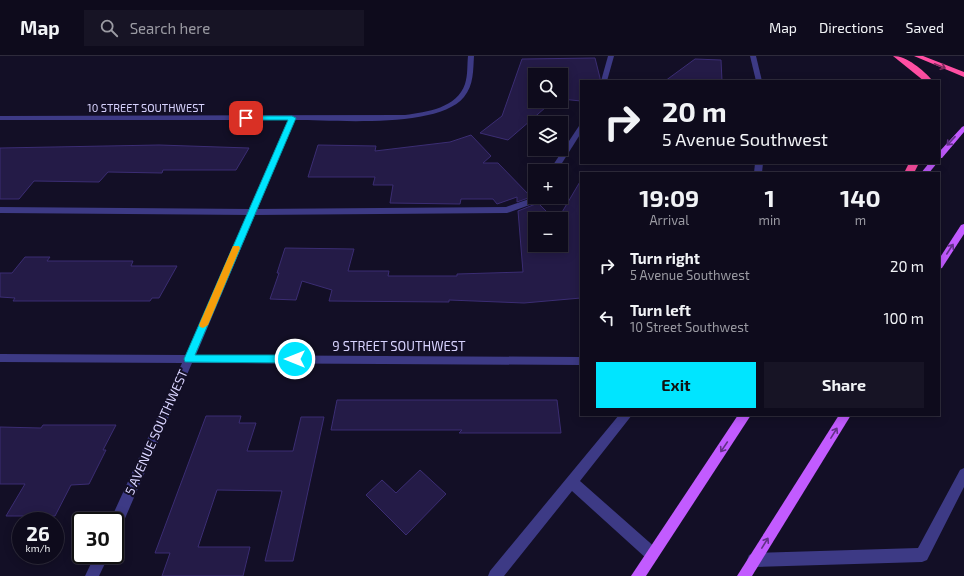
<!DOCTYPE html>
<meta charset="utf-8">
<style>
body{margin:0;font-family:"Exo 2",sans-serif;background:#171425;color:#f1f3f6;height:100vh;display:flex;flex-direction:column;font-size:15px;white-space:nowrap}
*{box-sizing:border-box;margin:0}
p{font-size:13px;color:#9b9ba3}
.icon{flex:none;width:22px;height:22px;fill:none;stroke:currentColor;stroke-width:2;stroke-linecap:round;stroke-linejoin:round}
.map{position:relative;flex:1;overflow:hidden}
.side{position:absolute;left:580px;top:116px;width:360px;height:244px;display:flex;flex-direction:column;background:#0e0b1c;border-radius:0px;box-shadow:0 2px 10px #0003,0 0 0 1px #2e2b3b}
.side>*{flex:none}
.guide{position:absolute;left:580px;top:24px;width:360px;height:84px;border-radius:0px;box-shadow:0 2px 10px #0003,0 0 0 1px #2e2b3b;background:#0e0b1c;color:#f1f3f6;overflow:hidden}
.controls{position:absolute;left:528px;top:12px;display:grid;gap:8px}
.controls a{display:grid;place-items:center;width:40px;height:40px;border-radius:0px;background:#0e0b1c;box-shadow:0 2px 10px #0003,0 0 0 1px #2e2b3b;font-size:20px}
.speed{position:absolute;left:12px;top:456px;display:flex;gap:8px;font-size:20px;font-weight:700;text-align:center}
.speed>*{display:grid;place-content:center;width:52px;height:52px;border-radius:50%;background:#0e0b1c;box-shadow:0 2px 10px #0003,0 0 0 1px #2e2b3b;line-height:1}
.speed small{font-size:10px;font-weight:400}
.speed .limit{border:2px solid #111;border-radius:6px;background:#fff;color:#111}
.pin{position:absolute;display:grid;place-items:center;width:34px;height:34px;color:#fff;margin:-17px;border-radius:8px;box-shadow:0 2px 6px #0006}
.me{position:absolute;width:44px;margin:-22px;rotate:270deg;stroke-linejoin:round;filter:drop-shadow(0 0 3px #0008)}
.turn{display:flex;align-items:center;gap:14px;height:84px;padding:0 16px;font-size:18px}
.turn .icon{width:52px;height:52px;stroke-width:2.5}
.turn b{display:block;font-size:28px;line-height:34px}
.eta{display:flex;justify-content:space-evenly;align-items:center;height:68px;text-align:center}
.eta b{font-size:24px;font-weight:700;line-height:28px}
.action{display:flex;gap:8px;margin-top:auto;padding:8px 16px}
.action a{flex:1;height:46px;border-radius:0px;background:#00e5ff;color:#111;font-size:16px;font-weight:700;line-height:46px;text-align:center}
.action a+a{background:#171425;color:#f1f3f6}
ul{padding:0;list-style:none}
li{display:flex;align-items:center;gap:12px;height:52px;padding:0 16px}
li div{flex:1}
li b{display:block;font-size:15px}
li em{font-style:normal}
header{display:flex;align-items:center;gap:24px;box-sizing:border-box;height:56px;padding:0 20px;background:#0e0b1c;border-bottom:1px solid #2e2b3b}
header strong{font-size:19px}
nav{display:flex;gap:22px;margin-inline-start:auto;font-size:14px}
.search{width:280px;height:36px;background:#171425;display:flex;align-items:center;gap:10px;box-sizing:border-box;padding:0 14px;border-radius:0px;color:#9b9ba3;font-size:15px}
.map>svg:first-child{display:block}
.building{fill:#241b47;stroke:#3b2d73}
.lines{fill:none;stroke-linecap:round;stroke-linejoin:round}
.lane{fill:#3d3a85;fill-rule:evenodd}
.street{fill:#3d3a85;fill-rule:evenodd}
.primary{fill:#c25bff;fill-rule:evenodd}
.highway{fill:#ff4fa3;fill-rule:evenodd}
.oneway{stroke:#7d2c5e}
.oneway2{stroke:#623188}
.route{fill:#00e5ff;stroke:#0095a6}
.slow{fill:#f59e0b}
.labels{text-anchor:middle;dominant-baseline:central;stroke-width:4;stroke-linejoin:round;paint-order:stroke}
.far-street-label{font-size:11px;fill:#d9d4ff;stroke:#130f26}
.street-label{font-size:13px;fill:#d9d4ff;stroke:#130f26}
</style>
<header>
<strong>Map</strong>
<div class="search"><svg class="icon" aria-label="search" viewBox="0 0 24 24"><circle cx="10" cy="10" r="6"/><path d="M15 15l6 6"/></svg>Search here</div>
<nav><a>Map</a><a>Directions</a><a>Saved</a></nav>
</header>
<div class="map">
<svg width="964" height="520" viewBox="0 0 964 520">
<rect width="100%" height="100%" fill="#130f26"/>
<!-- building -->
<g class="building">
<polygon points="595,2 600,22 600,25 581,25 581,45 561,43 561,19 535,19 535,45 553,45 508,84 480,77 502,60 522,3"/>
<polygon points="695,3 721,4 722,25 665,25"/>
<polygon points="471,79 491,100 483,107 498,107 531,141 517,146 517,141 497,148 493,143 461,143 460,148 390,147 393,129 373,129 375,121 308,121 318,89 376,90 375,95 450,86"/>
<polygon points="159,89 249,92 236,114 163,114 162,117 108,116 99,126 34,125 19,143 0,143 0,92"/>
<polygon points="581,124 581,242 524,247 449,244 449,246 329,245 332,234 302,225 296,244 270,243 279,217 277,217 285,192 354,193 348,215 389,215 388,220 457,220 457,218 523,216 518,155 538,147 554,163 535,163 535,189 561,189 561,163 558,163"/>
<polygon points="25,201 50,201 47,205 133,205 131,210 177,210 159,242 152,242 150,245 13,245 15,242 0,241 0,217 12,217"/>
<polygon points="337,344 557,344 561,377 459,377 462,374 331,374"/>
<polygon points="206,360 241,360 239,367 256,367 247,395 293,395 301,361 324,361 293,505 265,505 282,435 217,434 198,491 250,491 243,520 162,520 170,497 155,497"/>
<polygon points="43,369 116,369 103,394 106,394 89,428 71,429 55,460 6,460 25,428 0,428 0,371 41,372"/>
<polygon points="420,414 446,438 406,479 366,439 382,424 396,437"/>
</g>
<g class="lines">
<!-- lane -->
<g class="lane">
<polygon points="608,0 614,0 607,25 601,25"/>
<polygon points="581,69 581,77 557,115 549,115 579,70"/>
<polygon points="534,139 535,141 541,141 538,146 507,157 252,159 0,157 0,151 252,153 506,151 532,142"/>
<polygon points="964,412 964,431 927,504 922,506 754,511 749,509 747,504 749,499 754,497 918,492 960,414"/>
</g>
<!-- street -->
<g class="street">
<path d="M468 0H474C473 14 474 29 464 41 438 73 334 64 295 64L196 299 581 301V309L192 307 120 474 115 476V465H110L182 307 0 306V298L186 299 288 64H0V60L405 59C427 56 457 52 465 28 468 19 467 9 468 0Z"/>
<polygon points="750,0 756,0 762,25 756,25"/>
<polygon points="755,107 763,107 762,117 754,117"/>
<polygon points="619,359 632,359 580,425 657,493 659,498 657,503 652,505 647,503 572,435 504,520 488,520 490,515"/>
<polygon points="95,499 109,499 99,520 85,520"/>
</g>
<!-- primary -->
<g class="primary">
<polygon points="964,70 964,76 942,102 939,102 939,96 962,71"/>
<polygon points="929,107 937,107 929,117 921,117"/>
<polygon points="964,168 964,178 942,212 939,213 939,203 961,169"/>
<polygon points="738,359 751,359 646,520 631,520"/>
<polygon points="839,359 851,359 752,520 737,520"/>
</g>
<!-- highway -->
<g class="highway">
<path d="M893 0C907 0 923 14 933 25H924Z"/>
<polygon points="914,0 923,0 964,16 964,21"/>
<polygon points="909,107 919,107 914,117 904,117"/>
</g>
</g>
<!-- one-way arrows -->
<defs><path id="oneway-shaft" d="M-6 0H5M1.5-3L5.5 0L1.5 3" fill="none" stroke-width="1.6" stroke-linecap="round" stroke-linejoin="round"/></defs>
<use class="oneway" href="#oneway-shaft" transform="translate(940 10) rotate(22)"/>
<g class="oneway2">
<use href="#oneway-shaft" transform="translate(951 85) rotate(133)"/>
<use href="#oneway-shaft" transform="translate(950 193) rotate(-57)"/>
<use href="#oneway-shaft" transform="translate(834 377) rotate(-58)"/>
<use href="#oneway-shaft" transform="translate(724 391) rotate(124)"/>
<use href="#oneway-shaft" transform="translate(765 487) rotate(-58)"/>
</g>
<!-- route -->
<polygon class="route" points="292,60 296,62 195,299 295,299 299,300 300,303 299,306 295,307 185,306 184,303 288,64 246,64 243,62 246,60"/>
<!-- slow -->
<polygon class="slow" points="233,190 239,190 240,192 208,269 203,272 200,271 199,269"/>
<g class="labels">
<!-- far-street labels -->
<g class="far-street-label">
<text x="146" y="51">10 STREET SOUTHWEST</text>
</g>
<!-- street labels -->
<g class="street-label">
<text x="399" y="290">9 STREET SOUTHWEST</text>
<text transform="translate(156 376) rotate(-66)">5 AVENUE SOUTHWEST</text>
</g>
</g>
</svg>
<div class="controls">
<a><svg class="icon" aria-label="search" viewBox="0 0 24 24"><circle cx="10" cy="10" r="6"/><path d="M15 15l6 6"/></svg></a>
<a><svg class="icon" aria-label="layers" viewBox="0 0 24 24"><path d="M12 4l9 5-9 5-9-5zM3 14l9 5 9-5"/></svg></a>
<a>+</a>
<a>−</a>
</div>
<div class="speed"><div>26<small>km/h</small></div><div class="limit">30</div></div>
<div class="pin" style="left:246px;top:62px;background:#d93025"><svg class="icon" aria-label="arrive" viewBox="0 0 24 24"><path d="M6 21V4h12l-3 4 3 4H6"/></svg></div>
<svg class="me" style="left:295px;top:303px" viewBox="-20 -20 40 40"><circle r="17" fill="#00e5ff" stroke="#fff" stroke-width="3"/><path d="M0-11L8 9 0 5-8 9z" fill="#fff"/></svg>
<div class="guide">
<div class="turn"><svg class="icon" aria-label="right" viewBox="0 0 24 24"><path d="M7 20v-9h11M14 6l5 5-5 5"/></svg><div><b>20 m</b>5 Avenue Southwest</div></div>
</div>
<section class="side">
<div class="eta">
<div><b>19:09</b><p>Arrival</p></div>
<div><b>1</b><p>min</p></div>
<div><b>140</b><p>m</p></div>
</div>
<ul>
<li><svg class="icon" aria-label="right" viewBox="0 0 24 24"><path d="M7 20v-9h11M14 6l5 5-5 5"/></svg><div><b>Turn right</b><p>5 Avenue Southwest</p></div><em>20 m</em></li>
<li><svg class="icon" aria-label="left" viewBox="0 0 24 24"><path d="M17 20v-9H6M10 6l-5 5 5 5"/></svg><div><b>Turn left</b><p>10 Street Southwest</p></div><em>100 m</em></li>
</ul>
<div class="action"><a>Exit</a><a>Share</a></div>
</section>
</div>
